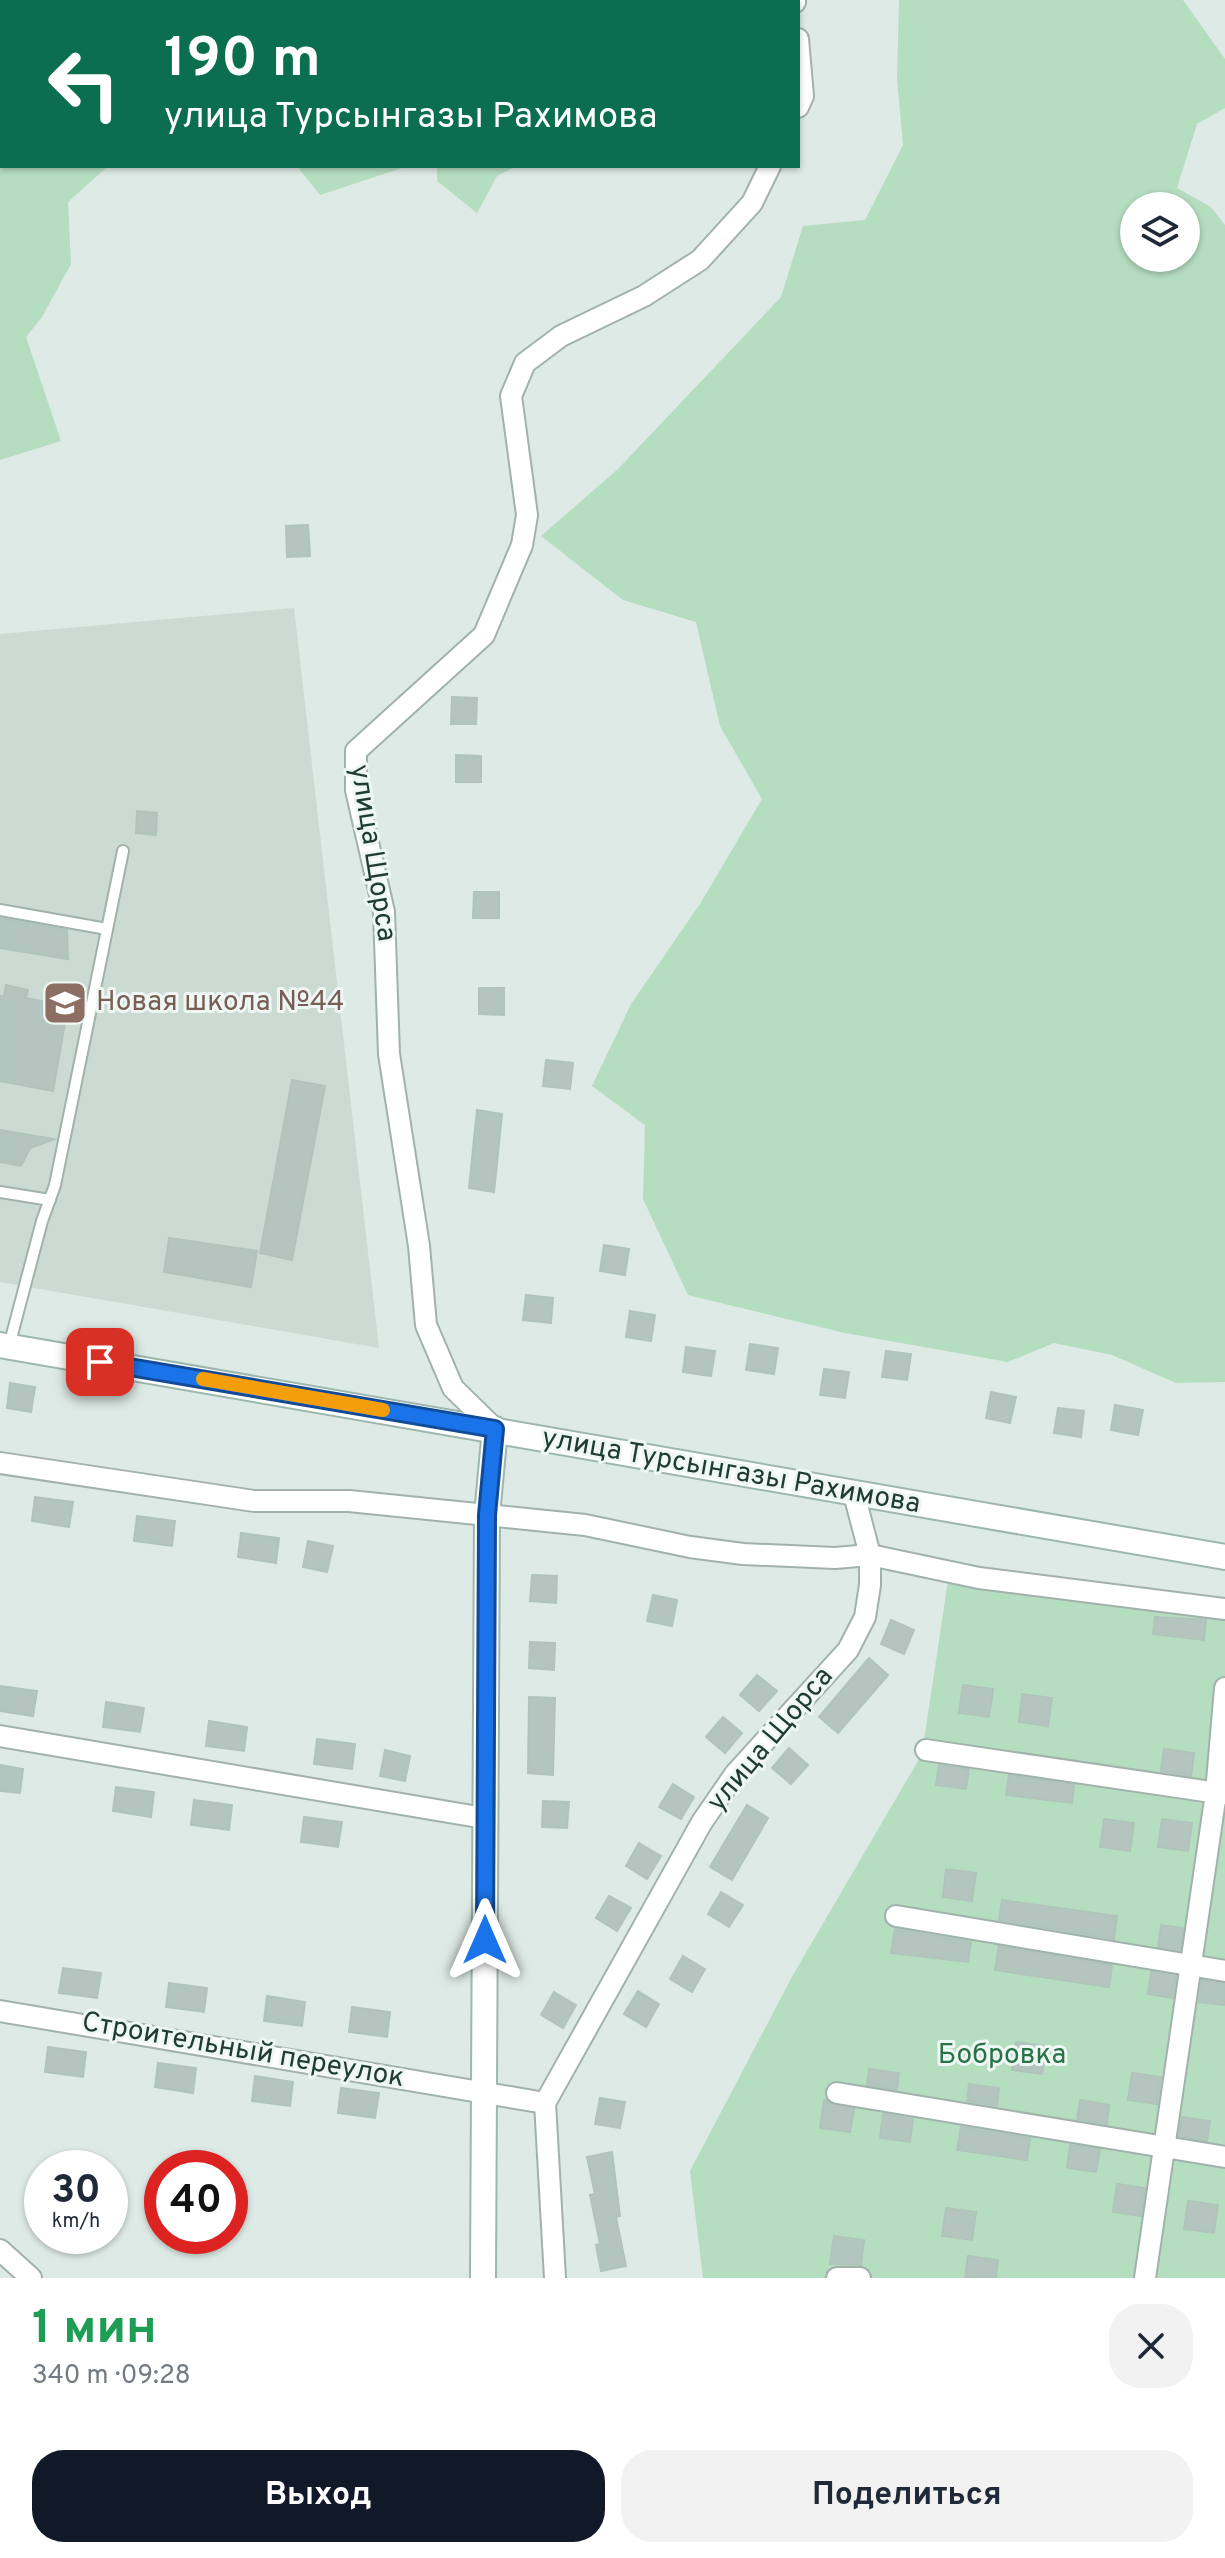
<!DOCTYPE html>
<html lang="ru">
<meta charset="utf-8">
<style>
body{margin:0;font-family:Overpass,sans-serif;background:#f2f2f3;color:#1f2937;height:100vh;display:flex;flex-direction:column;font-size:30px;white-space:nowrap}
*{box-sizing:border-box;margin:0}
p{font-size:26px;color:#747a83}
.icon{flex:none;width:44px;height:44px;fill:none;stroke:currentColor;stroke-width:2;stroke-linecap:round;stroke-linejoin:round}
.map{position:relative;height:2278px;overflow:hidden}
.panel{display:flex;flex-direction:column;background:#fff;flex:1}
.panel>*{flex:none}
.hud{position:absolute;left:0px;top:0px;width:800px;height:168px;box-shadow:0 2px 6px #0004;background:#0b6e4f;color:#fff;overflow:hidden}
.tools{position:absolute;left:1120px;top:192px;display:grid;gap:16px}
.tools a{display:grid;place-items:center;width:80px;height:80px;border-radius:50%;background:#fff;box-shadow:0 2px 6px #0004;font-size:40px}
.speed{position:absolute;left:24px;top:2150px;display:flex;gap:16px;font-size:40px;font-weight:700;text-align:center}
.speed>*{display:grid;place-content:center;width:104px;height:104px;border-radius:50%;background:#fff;box-shadow:0 2px 6px #0004;line-height:1}
.speed small{font-size:20px;font-weight:400}
.speed .limit{border:12px solid #d22;background:#fff;color:#111}
.pin{position:absolute;display:grid;place-items:center;width:68px;height:68px;color:#fff;margin:-34px;border-radius:16px;box-shadow:0 4px 12px #0006}
.me{position:absolute;width:88px;margin:-44px;rotate:0deg;stroke-linejoin:round;filter:drop-shadow(0 0 6px #0008)}
.turn{display:flex;align-items:center;gap:28px;height:168px;padding:0 32px;font-size:36px}
.turn .icon{width:104px;height:104px;stroke-width:2.5}
.turn b{display:block;font-size:56px;line-height:68px}
.round{display:grid;place-items:center;flex:none;width:84px;height:84px;border-radius:32px;background:#f2f2f3}
.overview{display:flex;align-items:center;justify-content:space-between;height:136px;padding:0 32px}
h1{font-size:48px;font-weight:700;line-height:60px;color:#1e9e55}
.cta{display:flex;gap:16px;margin-top:auto;padding:16px 32px}
.cta a{flex:1;height:92px;border-radius:32px;background:#111827;color:#fff;font-size:32px;font-weight:700;line-height:92px;text-align:center}
.cta a+a{background:#f2f2f3;color:#1f2937}
.map>svg:first-child{display:block}
.built{fill:#ccdad4}
.green{fill:#b5ddc0;fill-rule:evenodd}
.building{fill:#b3c5be;stroke:#b0c4bc;stroke-width:2}
.lines{fill:none;stroke-linecap:round;stroke-linejoin:round}
.lane-casing{stroke:#a1b2ac;stroke-width:14}
.street-casing{stroke:#a1b2ac;stroke-width:24}
.secondary-casing{stroke:#9db7ad;stroke-width:28}
.lane{stroke:#fff;stroke-width:10}
.street{stroke:#fff;stroke-width:20}
.secondary{stroke:#fff;stroke-width:24}
.route-casing{stroke:#114b97;stroke-width:20}
.route{stroke:#1a73e8;stroke-width:14}
.slow{stroke:#f59e0b;stroke-width:14}
.labels{text-anchor:middle;dominant-baseline:central;stroke-width:6;stroke-linejoin:round;paint-order:stroke}
.street-label{font-size:28px;fill:#1f3b33;stroke:#eef7f3}
.education-label{font-size:28px;fill:#785e54;stroke:#eef7f3;text-anchor:start}
.park-label{font-size:28px;fill:#277345;stroke:#eef7f3}
</style>
<div class="map">
<svg width="1225" height="2278" viewBox="0 0 1225 2278">
<rect width="100%" height="100%" fill="#deeae5"/>
<!-- built -->
<polygon class="built" points="294,608 379,1348 0,1282 0,634"/>
<!-- green -->
<g class="green">
<path d="M899 0H1183L1225 59V108L1197 124 1177 188 1211 207 1225 225V1382L1176 1383 1112 1355 1054 1343 1008 1362 845 1333 688 1295 643 1199 645 1125 592 1086 631 1004 700 904 762 799 720 726 696 622 623 600 541 536 618 469 781 297 803 226 865 220 903 145 897 79ZM1134 206H1186V258H1134Z"/>
<polygon points="0,1 10,2 2,2 2,166 108,166 68,202 71,264 42,317 26,337 61,441 0,460"/>
<polygon points="297,166 408,166 320,195"/>
<polygon points="437,166 517,166 497,176 477,213 437,181"/>
<polygon points="950,1567 1225,1606 1225,2278 703,2278 690,2171 793,1975 922,1754"/>
</g>
<!-- building -->
<g class="building">
<polygon points="308,525 310,556 287,557 286,526"/>
<polygon points="452,697 477,698 476,724 451,724"/>
<polygon points="456,755 481,756 481,782 456,782"/>
<polygon points="137,811 157,813 156,835 136,833"/>
<polygon points="474,892 499,892 499,918 473,918"/>
<polygon points="0,918 67,930 68,959 0,948"/>
<polygon points="6,985 28,990 26,998 68,1006 53,1091 0,1081 0,996 4,996"/>
<polygon points="479,988 504,988 504,1015 479,1014"/>
<polygon points="546,1060 573,1063 570,1089 543,1086"/>
<polygon points="292,1080 325,1086 292,1260 260,1253"/>
<polygon points="477,1110 502,1114 494,1192 469,1188"/>
<polygon points="0,1130 54,1139 30,1148 21,1166 0,1162"/>
<polygon points="169,1238 257,1251 251,1287 164,1272"/>
<polygon points="604,1245 629,1249 625,1275 600,1271"/>
<polygon points="526,1295 553,1298 551,1323 523,1320"/>
<polygon points="630,1311 655,1315 651,1341 626,1337"/>
<polygon points="750,1344 778,1348 774,1374 746,1370"/>
<polygon points="686,1347 715,1351 711,1376 683,1372"/>
<polygon points="886,1351 911,1354 907,1380 882,1377"/>
<polygon points="824,1369 849,1372 845,1398 820,1395"/>
<polygon points="10,1383 35,1387 31,1412 7,1408"/>
<polygon points="991,1392 1016,1397 1010,1423 986,1418"/>
<polygon points="1115,1405 1143,1410 1138,1435 1111,1430"/>
<polygon points="1058,1408 1084,1411 1081,1437 1054,1433"/>
<polygon points="35,1497 73,1502 69,1527 32,1521"/>
<polygon points="137,1516 175,1521 172,1546 134,1541"/>
<polygon points="241,1533 279,1538 276,1563 238,1557"/>
<polygon points="308,1541 333,1546 327,1572 303,1567"/>
<polygon points="532,1575 557,1576 556,1603 530,1601"/>
<polygon points="653,1595 677,1600 672,1626 647,1621"/>
<polygon points="1155,1617 1206,1620 1204,1640 1153,1634"/>
<polygon points="891,1620 914,1630 904,1654 881,1644"/>
<polygon points="530,1642 555,1643 554,1670 529,1668"/>
<polygon points="869,1658 888,1675 838,1733 819,1717"/>
<polygon points="757,1675 777,1691 759,1711 740,1695"/>
<polygon points="963,1685 993,1689 989,1717 959,1713"/>
<polygon points="0,1686 37,1691 33,1716 0,1711"/>
<polygon points="1022,1694 1052,1698 1048,1726 1019,1722"/>
<polygon points="529,1697 555,1698 553,1775 528,1773"/>
<polygon points="106,1702 144,1708 140,1732 103,1727"/>
<polygon points="723,1717 742,1733 725,1753 706,1737"/>
<polygon points="209,1721 247,1727 244,1751 206,1746"/>
<polygon points="317,1739 355,1744 352,1769 314,1764"/>
<polygon points="789,1748 808,1765 791,1784 772,1768"/>
<polygon points="1164,1749 1194,1753 1191,1776 1161,1771"/>
<polygon points="385,1750 410,1756 405,1781 380,1776"/>
<polygon points="0,1765 23,1769 20,1793 0,1791"/>
<polygon points="939,1765 969,1769 966,1789 936,1785"/>
<polygon points="1009,1775 1074,1785 1072,1803 1006,1795"/>
<polygon points="673,1784 694,1797 681,1819 659,1807"/>
<polygon points="116,1787 154,1792 151,1817 113,1811"/>
<polygon points="194,1800 232,1805 229,1830 191,1825"/>
<polygon points="543,1801 569,1802 567,1828 542,1827"/>
<polygon points="747,1805 768,1818 732,1880 710,1867"/>
<polygon points="304,1817 342,1822 338,1847 301,1842"/>
<polygon points="1104,1819 1134,1823 1130,1851 1100,1847"/>
<polygon points="1162,1819 1192,1823 1188,1851 1158,1847"/>
<polygon points="639,1843 661,1856 647,1879 626,1866"/>
<polygon points="946,1869 976,1873 972,1901 943,1897"/>
<polygon points="721,1892 743,1905 729,1927 708,1914"/>
<polygon points="609,1896 631,1908 617,1931 596,1918"/>
<polygon points="1002,1900 1117,1916 1114,1939 999,1920"/>
<polygon points="1161,1925 1183,1928 1180,1950 1158,1947"/>
<polygon points="895,1929 971,1942 968,1962 891,1953"/>
<polygon points="999,1946 1112,1965 1109,1987 995,1970"/>
<polygon points="683,1956 705,1969 692,1992 670,1979"/>
<polygon points="63,1968 101,1973 97,1998 59,1993"/>
<polygon points="1151,1972 1176,1976 1173,1998 1148,1994"/>
<polygon points="1202,1980 1225,1984 1225,2005 1199,2002"/>
<polygon points="169,1983 207,1988 204,2012 166,2007"/>
<polygon points="638,1991 659,2004 646,2027 624,2014"/>
<polygon points="554,1992 576,2005 563,2028 541,2015"/>
<polygon points="267,1996 305,2002 302,2026 264,2021"/>
<polygon points="352,2007 390,2012 387,2037 349,2032"/>
<polygon points="1016,2042 1046,2046 1042,2074 1012,2070"/>
<polygon points="48,2047 86,2052 83,2077 45,2072"/>
<polygon points="158,2063 196,2068 193,2093 155,2087"/>
<polygon points="869,2069 899,2073 897,2090 867,2085"/>
<polygon points="1132,2073 1161,2077 1157,2104 1128,2100"/>
<polygon points="255,2076 293,2082 290,2106 252,2101"/>
<polygon points="969,2084 999,2088 997,2106 967,2101"/>
<polygon points="341,2088 379,2093 375,2118 338,2113"/>
<polygon points="600,2098 625,2102 620,2128 595,2124"/>
<polygon points="824,2100 854,2109 850,2132 820,2128"/>
<polygon points="1080,2100 1109,2105 1107,2124 1077,2119"/>
<polygon points="883,2114 913,2119 910,2142 880,2138"/>
<polygon points="1182,2117 1210,2121 1207,2141 1179,2136"/>
<polygon points="961,2127 1030,2138 1027,2160 957,2150"/>
<polygon points="1070,2145 1100,2149 1096,2172 1067,2168"/>
<polygon points="612,2152 620,2216 616,2217 626,2266 601,2271 596,2245 600,2244 590,2195 595,2194 587,2157"/>
<polygon points="1117,2184 1145,2188 1141,2216 1113,2212"/>
<polygon points="1188,2201 1218,2205 1214,2233 1184,2229"/>
<polygon points="946,2208 976,2212 972,2240 942,2236"/>
<polygon points="834,2236 864,2240 861,2265 830,2264"/>
<polygon points="968,2256 998,2260 996,2278 965,2278"/>
</g>
<g class="lines">
<!-- lane casing -->
<g class="lane-casing">
<g id="lane">
<polyline points="0,910 107,929"/>
<polyline points="0,1192 50,1200"/>
<polyline points="9,1346 42,1221 55,1185 123,851"/>
</g>
</g>
<!-- street casing -->
<g class="street-casing">
<g id="street">
<polyline points="794,0 795,2"/>
<polyline points="798,39 803,96 798,107"/>
<polyline points="495,1429 453,1388 426,1325 419,1246 389,1054 384,912 356,790 356,751 484,635 522,545 527,515 511,396 525,363 561,336 644,296 700,260 752,203 770,166"/>
<polyline points="0,1463 254,1501 349,1501 585,1525 690,1547 743,1554 835,1558 870,1555 979,1578 1225,1609"/>
<polyline points="0,1736 484,1818"/>
<polyline points="926,1750 1225,1794"/>
<polyline points="896,1916 1225,1971"/>
<polyline points="0,2011 545,2103"/>
<polyline points="837,2093 1225,2157"/>
<polyline points="0,2250 31,2278"/>
<polyline points="555,2278 545,2103 702,1822 735,1774 848,1650 865,1617 870,1585 870,1555 854,1494"/>
<polyline points="837,2278 860,2278"/>
<polyline points="1145,2278 1216,1793 1225,1688"/>
</g>
</g>
<!-- secondary casing -->
<g class="secondary-casing">
<g id="secondary">
<polyline points="0,1345 1225,1557"/>
<polyline points="483,2278 487,1515 495,1429"/>
</g>
</g>
<!-- lane -->
<use href="#lane" class="lane"/>
<!-- street -->
<use href="#street" class="street"/>
<!-- secondary -->
<use href="#secondary" class="secondary"/>
</g>
<g class="lines">
<!-- route casing -->
<g class="route-casing">
<polyline id="route" points="100,1362 495,1429 487,1515 485,1940"/>
</g>
<!-- route -->
<use href="#route" class="route"/>
<!-- slow -->
<polyline class="slow" points="203,1379 383,1410"/>
</g>
<!-- icons -->
<defs>
<g id="school-square" transform="scale(2.3)"><rect x="-9" y="-9" width="18" height="18" rx="4" fill="#8d6e63" stroke="#eef7f3"/><path d="M0-5L7-2L0 1L-7-2ZM-4 1L0 2.5L4 1V4Q0 6-4 4Z" fill="#fff"/></g>
</defs>
<g fill-rule="evenodd">
<use href="#school-square" x="65" y="1003"/>
</g>
<g class="labels">
<!-- street labels -->
<g class="street-label">
<text transform="translate(372 853) rotate(81)">улица Щорса</text>
<text transform="translate(731 1472) rotate(10)">улица Турсынгазы Рахимова</text>
<text transform="translate(771 1740) rotate(-50)">улица Щорса</text>
<text transform="translate(243 2051) rotate(10)">Строительный переулок</text>
</g>
<!-- education labels -->
<g class="education-label">
<text x="96" y="1003">Новая школа №44</text>
</g>
<!-- park labels -->
<g class="park-label">
<text x="1002" y="2056">Бобровка</text>
</g>
</g>
</svg>
<div class="tools">
<a><svg class="icon" aria-label="layers" viewBox="0 0 24 24"><path d="M12 4l9 5-9 5-9-5zM3 14l9 5 9-5"/></svg></a>
</div>
<div class="speed"><div>30<small>km/h</small></div><div class="limit">40</div></div>
<div class="pin" style="left:100px;top:1362px;background:#d93025"><svg class="icon" aria-label="arrive" viewBox="0 0 24 24"><path d="M6 21V4h12l-3 4 3 4H6"/></svg></div>
<svg class="me" style="left:485px;top:1940px" viewBox="-20 -20 40 40"><path d="M0-17L14 15 0 8-14 15z" fill="#1a73e8" stroke="#fff" stroke-width="4"/></svg>
<div class="hud">
<div class="turn"><svg class="icon" aria-label="left" viewBox="0 0 24 24"><path d="M17 20v-9H6M10 6l-5 5 5 5"/></svg><div><b>190 m</b>улица Турсынгазы Рахимова</div></div>
</div>
</div>
<section class="panel">
<div class="overview"><div><h1>1 мин</h1><p>340 m · 09:28</p></div><a class="round"><svg class="icon" aria-label="close" viewBox="0 0 24 24"><path d="M6 6l12 12M18 6L6 18"/></svg></a></div>
<div class="cta"><a>Выход</a><a>Поделиться</a></div>
</section>
